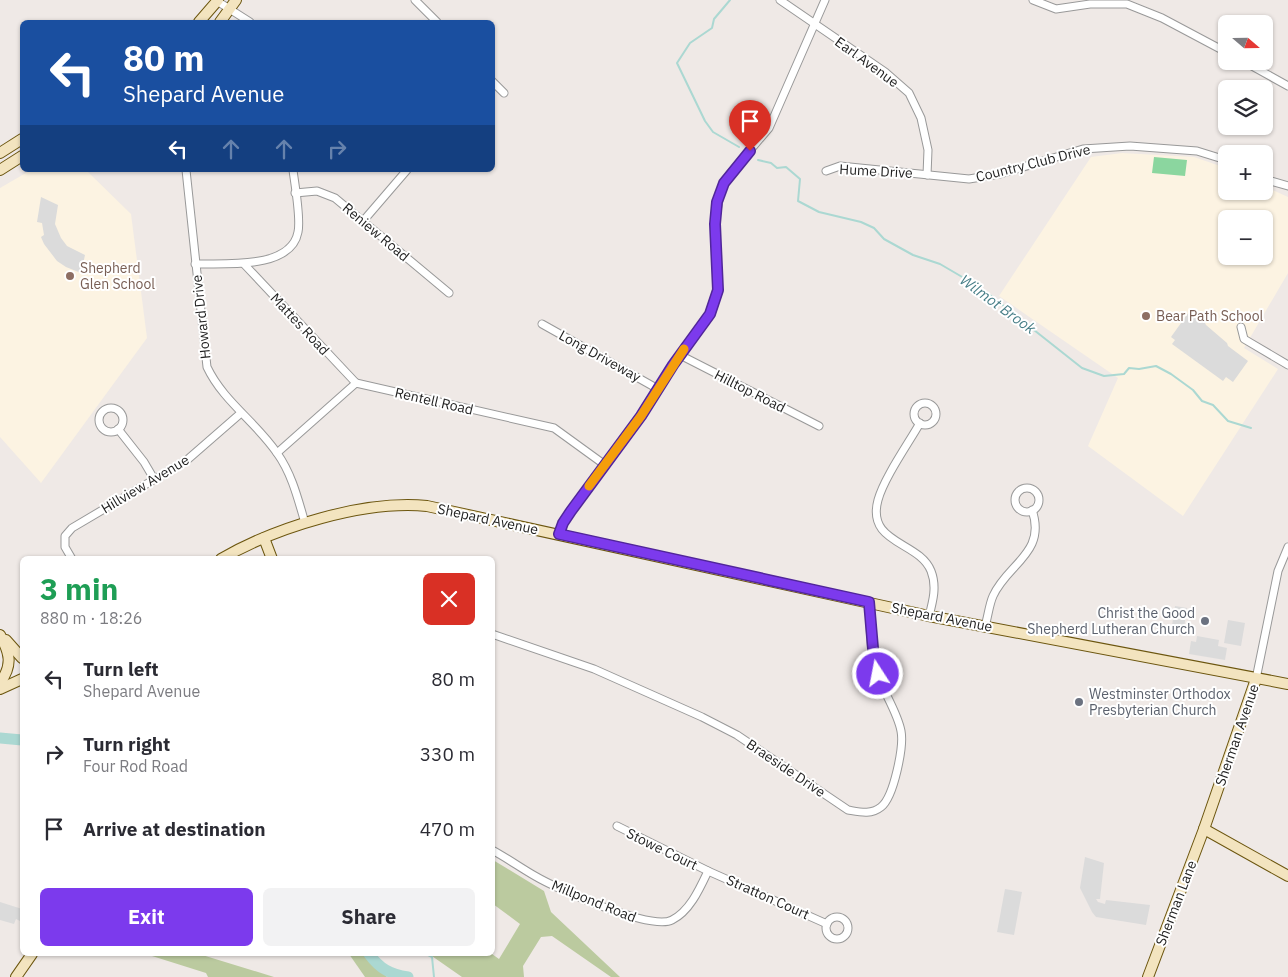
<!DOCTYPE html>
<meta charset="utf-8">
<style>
body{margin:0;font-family:"IBM Plex Sans",sans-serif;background:#f2f2f3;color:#2b2b33;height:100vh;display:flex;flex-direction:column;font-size:19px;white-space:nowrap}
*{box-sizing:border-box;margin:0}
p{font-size:16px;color:#7c7c81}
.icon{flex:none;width:28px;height:28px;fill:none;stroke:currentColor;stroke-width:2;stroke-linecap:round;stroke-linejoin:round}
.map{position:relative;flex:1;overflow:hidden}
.panel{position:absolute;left:20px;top:556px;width:475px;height:400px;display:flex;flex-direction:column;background:#fff;border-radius:8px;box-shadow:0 1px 4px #0004}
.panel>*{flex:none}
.hud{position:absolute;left:20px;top:20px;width:475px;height:152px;border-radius:8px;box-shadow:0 1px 4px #0004;background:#1a4fa0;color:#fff;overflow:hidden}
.needle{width:32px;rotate:110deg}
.tools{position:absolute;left:1218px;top:15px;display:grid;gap:10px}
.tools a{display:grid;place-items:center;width:55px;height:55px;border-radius:8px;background:#fff;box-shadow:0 1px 4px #0004;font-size:25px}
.pin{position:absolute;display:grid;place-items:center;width:42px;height:42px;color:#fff;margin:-51px -21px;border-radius:50% 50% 50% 0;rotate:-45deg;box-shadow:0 0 5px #0007}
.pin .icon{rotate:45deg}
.me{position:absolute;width:55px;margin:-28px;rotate:349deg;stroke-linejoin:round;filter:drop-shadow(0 0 4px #0008)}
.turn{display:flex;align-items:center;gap:18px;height:105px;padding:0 20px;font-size:22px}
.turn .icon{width:65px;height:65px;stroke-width:2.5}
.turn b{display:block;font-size:35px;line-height:42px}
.lanes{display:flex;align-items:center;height:48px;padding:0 20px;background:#0003;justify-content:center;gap:25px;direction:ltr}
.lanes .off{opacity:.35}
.round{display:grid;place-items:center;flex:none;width:52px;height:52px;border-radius:8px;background:#f2f2f3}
.head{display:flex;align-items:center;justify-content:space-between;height:85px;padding:0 20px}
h1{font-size:30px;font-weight:800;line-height:38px;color:#1e9e55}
.action{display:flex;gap:10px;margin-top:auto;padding:10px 20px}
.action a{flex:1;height:58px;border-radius:8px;background:#7c3aed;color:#fff;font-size:20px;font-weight:800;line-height:58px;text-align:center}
.action a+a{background:#f2f2f3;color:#2b2b33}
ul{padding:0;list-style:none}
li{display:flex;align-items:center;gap:15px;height:75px;padding:0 20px}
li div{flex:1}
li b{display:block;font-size:19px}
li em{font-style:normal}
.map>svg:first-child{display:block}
.education{fill:#fcf3e2;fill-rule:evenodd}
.forest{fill:#bbca9f}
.pitch{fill:#8bd69f}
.parking{fill:#dbdbdb}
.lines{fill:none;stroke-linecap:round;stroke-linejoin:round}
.stream{stroke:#abd8d2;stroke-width:2}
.river{stroke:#abd8d2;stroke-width:11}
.street-casing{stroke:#999;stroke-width:9}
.secondary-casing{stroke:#6c560f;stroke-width:12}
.street{stroke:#fff;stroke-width:7}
.secondary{stroke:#f3e4bf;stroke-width:10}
.route-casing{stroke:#51269a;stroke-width:12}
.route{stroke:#7c3aed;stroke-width:9}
.slow{stroke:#f59e0b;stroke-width:9}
.education-dot{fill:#8d6e63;stroke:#fff;stroke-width:2}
.worship-dot{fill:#6b7280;stroke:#fff;stroke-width:2}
.labels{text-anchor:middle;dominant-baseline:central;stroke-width:4;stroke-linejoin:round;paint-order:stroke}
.street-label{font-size:14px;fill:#1f1f1f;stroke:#fff}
.education-label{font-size:14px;fill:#785e54;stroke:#fff;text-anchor:start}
.worship-label{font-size:14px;fill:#5b616d;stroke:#fff;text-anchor:end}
.water-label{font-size:15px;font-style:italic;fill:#477e87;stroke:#fff}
</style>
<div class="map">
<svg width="1288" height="977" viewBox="0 0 1288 977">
<rect width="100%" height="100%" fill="#efe9e6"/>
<!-- education -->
<g class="education">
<path d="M1122 153 1194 157 1226 168V191H1264V186L1288 197V273L1244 348 1278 369 1183 516 1088 446 1118 378 999 296 1091 157ZM1226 219H1264V256H1226Z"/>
<polygon points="31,170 86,170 131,214 147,338 41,483 0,437 0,188"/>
</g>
<!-- forest -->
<g class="forest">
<polygon points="493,860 544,891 551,912 620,977 611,977 552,936 541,937 523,966 524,977 462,977 429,954 492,954 499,959 520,924 493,904"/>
<polygon points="152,954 199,954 274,977 208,977 206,973 152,956"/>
<polygon points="349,954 367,954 387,977 365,977"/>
</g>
<!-- pitch -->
<polygon class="pitch" points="1154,157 1187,160 1185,176 1152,173"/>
<!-- parking -->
<g class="parking">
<polygon points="41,197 58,205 55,224 61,238 67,246 85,255 81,273 66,267 57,261 44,244 41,237 44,235 42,223 37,222"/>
<polygon points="1191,309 1202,317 1206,325 1227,343 1228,346 1248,361 1233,382 1226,377 1223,381 1172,344 1175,340 1171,337"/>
<polygon points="1175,606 1187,608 1183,634 1171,632"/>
<polygon points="1228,620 1245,623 1241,646 1224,643"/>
<polygon points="1197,636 1219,640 1218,646 1227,648 1225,660 1189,654 1191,641 1196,642"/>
<polygon points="1085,857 1104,863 1100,899 1096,899 1098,902 1105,904 1106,900 1150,905 1146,925 1096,917 1092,912 1080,888"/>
<polygon points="1005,889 1022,892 1014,935 997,932"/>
<polygon points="0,902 22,909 22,922 16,919 14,924 0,920"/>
</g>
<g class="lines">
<!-- stream -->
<g class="stream">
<polyline points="730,0 714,19 712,28 690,43 677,63 705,121 713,132 739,147"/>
<polyline points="758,160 771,163 777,168 786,167 800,179 798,201 819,212 861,222 874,228 884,239 913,255 940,264 981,288 1082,368 1104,376 1124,374 1129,368 1139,369 1156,366 1171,374 1193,390 1202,401 1213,405 1228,421 1251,428"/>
<polyline points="426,954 432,957 434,977"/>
</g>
<!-- river -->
<g class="river">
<polyline points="0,738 22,740"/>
<path d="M369 954C380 969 390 974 408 977"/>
</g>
<!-- street casing -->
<g class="street-casing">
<g id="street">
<polyline points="415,0 437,22"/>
<polyline points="780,0 885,72 909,93 921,118 928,150 927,175"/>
<polyline points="1033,0 1056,9 1090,4 1127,4 1162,18 1226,52"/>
<polyline points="217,1 250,22"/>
<polyline points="1243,61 1288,86"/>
<polyline points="492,81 504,93"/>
<path d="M186 170 207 367C223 401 256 422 277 453 292 474 298 499 305 523"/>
<polyline points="826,171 840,166 969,179 1000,174 1083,149 1130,146 1197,151 1226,160"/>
<polyline points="1264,179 1288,186"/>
<polyline points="295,193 317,191 335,198 449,293"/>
<polyline points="364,220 407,170"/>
<path d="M195 264C224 263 291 270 298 232 301 218 295 186 293 170"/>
<polyline points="244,264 356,383"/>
<polyline points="542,324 658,389"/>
<polyline points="1241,327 1244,339 1288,365"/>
<polyline points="680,355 819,426"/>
<circle cx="925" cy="414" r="11"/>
<circle cx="111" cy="420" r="12"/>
<path d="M920 423C908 444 884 478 878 500 866 544 919 541 931 571 937 586 933 601 929 616"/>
<polyline points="118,429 144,462 154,479"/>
<polyline points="277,453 356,383 554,428 605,465"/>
<circle cx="1027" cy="500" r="12"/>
<polyline points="559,534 563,523 571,511 641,416 673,365 710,314 718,290 715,225 720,192 729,175 769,128 825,0"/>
<polyline points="72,559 65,547 65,536 72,528 187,460 241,413"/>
<path d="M985 626C988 617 989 605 993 596 1007 564 1047 553 1032 510"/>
<path d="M492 634 594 669 702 717 737 735 848 810C860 812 871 815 881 807 894 797 904 746 901 731 897 709 878 685 873 660 870 641 870 621 869 602"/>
<polyline points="1256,679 1278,571 1288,547"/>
<polyline points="617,826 708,871 827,924"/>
<path d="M492 850C507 858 521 868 535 876 557 889 651 931 672 920 690 911 700 888 708 871"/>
<circle cx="837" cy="928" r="11"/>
</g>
</g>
<!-- secondary casing -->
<g class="secondary-casing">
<g id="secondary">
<polyline points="199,22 218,0"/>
<polyline points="220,22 236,0"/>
<polyline points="0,153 22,139"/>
<polyline points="0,170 22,156"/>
<polyline points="264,538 272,559"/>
<path d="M221 559C276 527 364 500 427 506L929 616 1288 684"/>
<path d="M0 635C10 653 13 665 0 683"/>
<polyline points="6,640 22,658"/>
<polyline points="0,689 22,679"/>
<polyline points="1204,829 1288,876"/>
<polyline points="16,977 32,954"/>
<polyline points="1148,977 1204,829 1256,679"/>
</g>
</g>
<!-- street -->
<use href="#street" class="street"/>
<!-- secondary -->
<use href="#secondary" class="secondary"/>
</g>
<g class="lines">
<!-- route casing -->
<g class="route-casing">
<polyline id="route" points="750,151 724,183 717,202 715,224 718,290 710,314 673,365 641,416 571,511 563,523 559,534 869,602 874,660 878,674"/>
</g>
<!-- route -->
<use href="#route" class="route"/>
<!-- slow -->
<polyline class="slow" points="589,486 641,416 684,349"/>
</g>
<!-- markers -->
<g class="education-dot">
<circle cx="70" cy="276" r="5"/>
<circle cx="1146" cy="316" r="5"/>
</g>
<g class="worship-dot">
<circle cx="1205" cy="621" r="5"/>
<circle cx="1079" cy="702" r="5"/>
</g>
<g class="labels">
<!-- street labels -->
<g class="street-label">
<text transform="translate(867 62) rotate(36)">Earl Avenue</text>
<text transform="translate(1033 163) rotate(-14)">Country Club Drive</text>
<text transform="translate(876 171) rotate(3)">Hume Drive</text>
<text transform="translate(376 232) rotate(40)">Reniew Road</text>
<text transform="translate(201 317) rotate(-96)">Howard Drive</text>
<text transform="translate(300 324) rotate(47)">Mattes Road</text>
<text transform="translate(600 356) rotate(29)">Long Driveway</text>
<text transform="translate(750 391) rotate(27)">Hilltop Road</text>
<text transform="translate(434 401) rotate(13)">Rentell Road</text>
<text transform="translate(145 484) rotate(-31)">Hillview Avenue</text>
<text transform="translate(488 519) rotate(12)">Shepard Avenue</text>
<text transform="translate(942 617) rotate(11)">Shepard Avenue</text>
<text transform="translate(1237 735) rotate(-71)">Sherman Avenue</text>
<text transform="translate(786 768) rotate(34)">Braeside Drive</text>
<text transform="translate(662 849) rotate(26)">Stowe Court</text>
<text transform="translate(768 897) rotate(24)">Stratton Court</text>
<text transform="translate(594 901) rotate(22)">Millpond Road</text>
<text transform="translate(1176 903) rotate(-69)">Sherman Lane</text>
</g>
<!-- education labels -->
<g class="education-label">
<text x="80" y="268">Shepherd<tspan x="80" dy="16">Glen School</tspan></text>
<text x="1156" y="316">Bear Path School</text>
</g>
<!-- worship labels -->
<g class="worship-label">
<text x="1195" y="613">Christ the Good<tspan x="1195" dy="16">Shepherd Lutheran Church</tspan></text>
<text x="1089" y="694" text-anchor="start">Westminster Orthodox<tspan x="1089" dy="16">Presbyterian Church</tspan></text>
</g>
<!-- water labels -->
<g class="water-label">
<text transform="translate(998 304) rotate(36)">Wilmot Brook</text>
</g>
</g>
</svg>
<div class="tools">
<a><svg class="needle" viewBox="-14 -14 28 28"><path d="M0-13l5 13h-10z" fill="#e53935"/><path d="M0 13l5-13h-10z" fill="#7c7c81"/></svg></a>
<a><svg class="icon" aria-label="layers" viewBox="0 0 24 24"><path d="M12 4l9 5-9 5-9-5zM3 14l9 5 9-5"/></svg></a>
<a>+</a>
<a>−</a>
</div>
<div class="pin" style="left:750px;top:151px;background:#d93025"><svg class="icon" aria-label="arrive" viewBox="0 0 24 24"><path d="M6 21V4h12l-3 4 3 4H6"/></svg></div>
<svg class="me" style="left:878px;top:674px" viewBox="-20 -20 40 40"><circle r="17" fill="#7c3aed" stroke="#fff" stroke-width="3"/><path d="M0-11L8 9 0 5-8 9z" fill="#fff"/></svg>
<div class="hud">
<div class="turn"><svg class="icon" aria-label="left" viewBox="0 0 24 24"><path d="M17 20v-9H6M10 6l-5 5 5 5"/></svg><div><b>80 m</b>Shepard Avenue</div></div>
<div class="lanes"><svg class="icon" aria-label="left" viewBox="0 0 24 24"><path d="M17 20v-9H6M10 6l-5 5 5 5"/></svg><svg class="icon off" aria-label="ahead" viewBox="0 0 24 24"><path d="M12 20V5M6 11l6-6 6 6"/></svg><svg class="icon off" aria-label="ahead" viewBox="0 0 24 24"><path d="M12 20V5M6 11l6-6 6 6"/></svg><svg class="icon off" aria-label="right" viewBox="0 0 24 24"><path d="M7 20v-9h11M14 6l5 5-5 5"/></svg></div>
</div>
<section class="panel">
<div class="head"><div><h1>3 min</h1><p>880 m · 18:26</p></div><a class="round" style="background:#d93025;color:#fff"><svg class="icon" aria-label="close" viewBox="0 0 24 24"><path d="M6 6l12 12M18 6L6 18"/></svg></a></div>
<ul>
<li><svg class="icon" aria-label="left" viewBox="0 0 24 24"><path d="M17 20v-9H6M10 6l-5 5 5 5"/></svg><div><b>Turn left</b><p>Shepard Avenue</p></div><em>80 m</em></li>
<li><svg class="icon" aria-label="right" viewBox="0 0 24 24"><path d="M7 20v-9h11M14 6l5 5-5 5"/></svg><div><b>Turn right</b><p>Four Rod Road</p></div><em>330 m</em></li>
<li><svg class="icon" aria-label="arrive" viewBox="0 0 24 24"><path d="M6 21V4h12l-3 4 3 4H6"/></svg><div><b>Arrive at destination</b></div><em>470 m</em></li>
</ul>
<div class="action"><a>Exit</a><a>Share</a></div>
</section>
</div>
